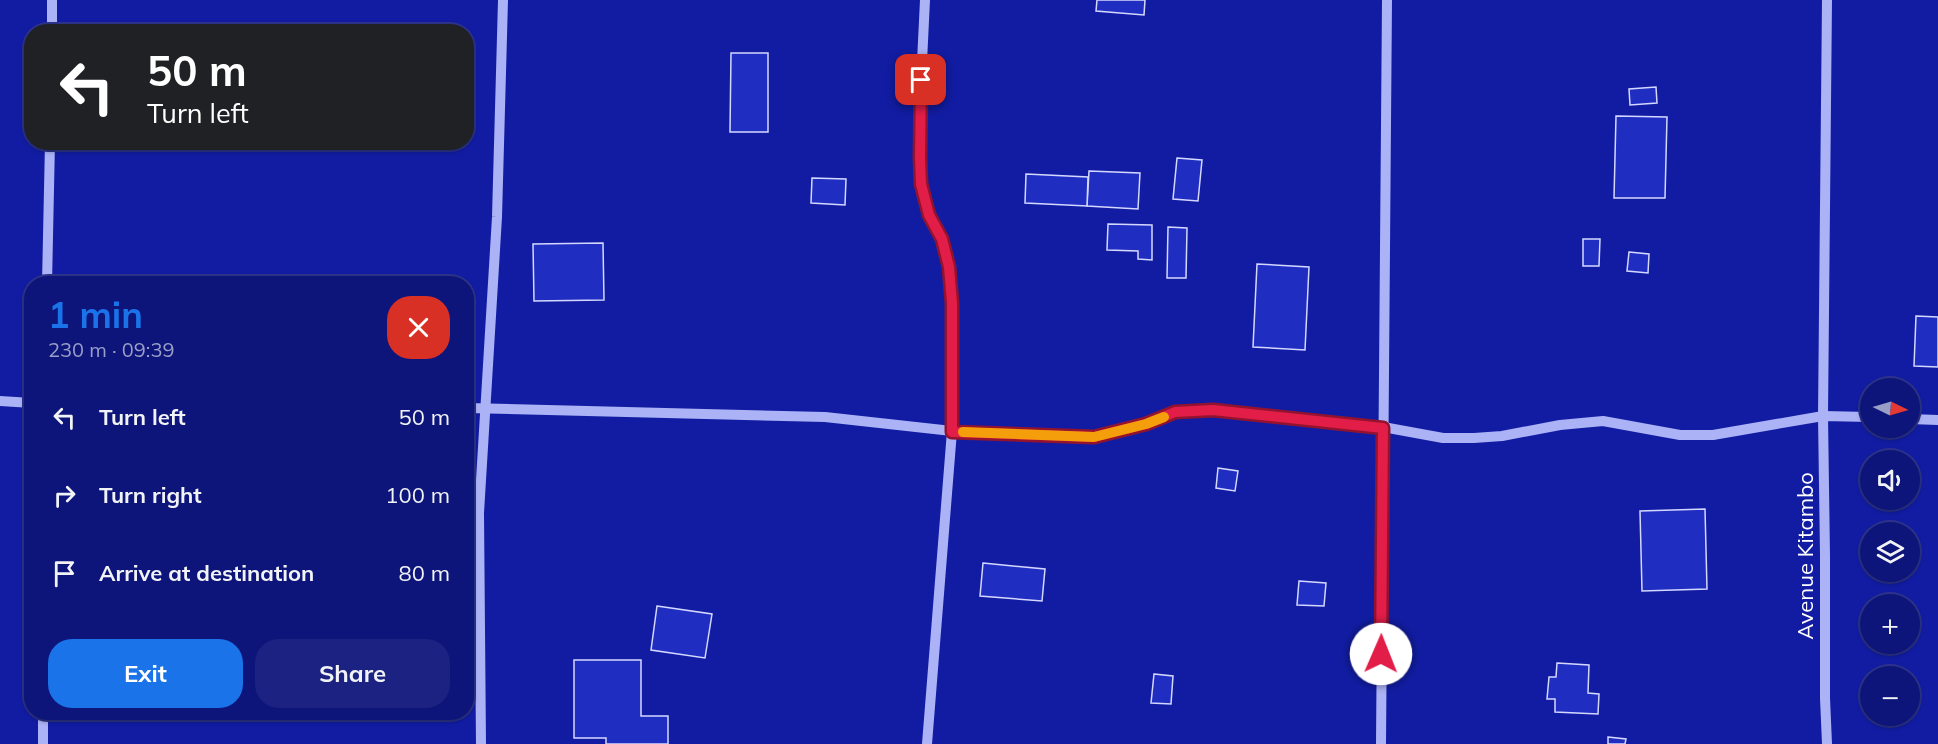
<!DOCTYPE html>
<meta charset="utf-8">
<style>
body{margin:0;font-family:Mulish,sans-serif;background:#1b2281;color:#f1f3f6;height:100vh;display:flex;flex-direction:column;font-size:22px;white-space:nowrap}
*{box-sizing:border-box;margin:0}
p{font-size:20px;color:#9a9fc7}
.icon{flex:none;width:33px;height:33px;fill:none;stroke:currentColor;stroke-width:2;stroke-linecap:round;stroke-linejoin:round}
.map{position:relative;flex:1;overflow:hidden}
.sheet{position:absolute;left:24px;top:276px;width:450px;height:444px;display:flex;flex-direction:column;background:#0d157a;border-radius:24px;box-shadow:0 2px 4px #0004,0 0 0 2px #2d348b}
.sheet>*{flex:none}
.banner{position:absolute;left:24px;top:24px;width:450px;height:126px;border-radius:24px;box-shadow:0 2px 4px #0004,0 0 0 2px #2d348b;background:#202124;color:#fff;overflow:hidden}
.needle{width:39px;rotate:95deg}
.controls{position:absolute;left:1860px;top:378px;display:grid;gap:12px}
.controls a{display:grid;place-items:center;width:60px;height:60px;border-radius:50%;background:#0d157a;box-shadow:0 2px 4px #0004,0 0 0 2px #2d348b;font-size:30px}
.pin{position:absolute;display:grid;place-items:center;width:51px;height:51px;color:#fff;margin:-26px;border-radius:12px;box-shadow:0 3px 9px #0006}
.me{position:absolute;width:66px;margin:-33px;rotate:1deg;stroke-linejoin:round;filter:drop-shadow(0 0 4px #0008)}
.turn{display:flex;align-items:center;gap:21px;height:126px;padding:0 24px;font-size:27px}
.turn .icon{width:78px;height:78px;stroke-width:2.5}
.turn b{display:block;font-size:42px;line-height:51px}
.round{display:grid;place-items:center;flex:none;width:63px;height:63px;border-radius:24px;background:#1b2281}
.headline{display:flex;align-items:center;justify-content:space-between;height:102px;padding:0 24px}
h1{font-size:36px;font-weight:700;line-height:45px;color:#1a73e8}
.primary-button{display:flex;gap:12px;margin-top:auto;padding:12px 24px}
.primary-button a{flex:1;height:69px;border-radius:24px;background:#1a73e8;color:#fff;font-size:24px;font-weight:700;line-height:69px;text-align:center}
.primary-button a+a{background:#1b2281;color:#f1f3f6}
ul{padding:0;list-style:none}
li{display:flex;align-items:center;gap:18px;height:78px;padding:0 24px}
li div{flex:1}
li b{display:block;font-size:22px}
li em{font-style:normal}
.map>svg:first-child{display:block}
.building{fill:#1f2dc1;stroke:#d5d8fe;stroke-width:1.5}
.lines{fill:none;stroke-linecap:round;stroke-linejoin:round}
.minor{stroke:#abb2f5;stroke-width:10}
.route-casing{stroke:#92132f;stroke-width:15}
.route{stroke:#e11d48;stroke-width:10}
.slow{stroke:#f59e0b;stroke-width:10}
.labels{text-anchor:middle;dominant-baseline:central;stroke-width:6;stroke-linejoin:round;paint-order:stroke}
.street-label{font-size:22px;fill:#fff;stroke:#111ca2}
</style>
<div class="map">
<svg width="1938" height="744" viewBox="0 0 1938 744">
<rect width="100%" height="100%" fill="#111ca2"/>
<!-- building -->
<g class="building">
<polygon points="1097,0 1145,0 1144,15 1096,11"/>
<polygon points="731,53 768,53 768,132 730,132"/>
<polygon points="1656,87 1657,103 1630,105 1629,89"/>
<polygon points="1616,116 1667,117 1665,198 1614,198"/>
<polygon points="1177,158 1202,160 1198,201 1173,199"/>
<polygon points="1089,171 1140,173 1138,209 1087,206"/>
<polygon points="1026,174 1088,177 1087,206 1025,203"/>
<polygon points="812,178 846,179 845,205 811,203"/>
<polygon points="1108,224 1152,225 1152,260 1138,259 1138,251 1107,250"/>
<polygon points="1168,227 1187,228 1186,278 1167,278"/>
<polygon points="1583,239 1600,239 1599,266 1583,266"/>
<polygon points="603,243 604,300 534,301 533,244"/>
<polygon points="1629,252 1649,254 1648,273 1627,271"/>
<polygon points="1257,264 1309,267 1305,350 1253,347"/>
<polygon points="1916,316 1938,317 1938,367 1914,366"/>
<polygon points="1218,468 1238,471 1235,491 1216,488"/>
<polygon points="1705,509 1707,589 1642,591 1640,511"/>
<polygon points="983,563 1045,569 1042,601 980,596"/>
<polygon points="1299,581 1326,583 1324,606 1297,605"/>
<polygon points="657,606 712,614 705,658 651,650"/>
<polygon points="574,660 641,660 641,716 668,716 668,744 606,744 606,738 574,738"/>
<polygon points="1557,663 1589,665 1588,693 1599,694 1598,714 1555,712 1555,699 1547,699 1549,677 1556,677"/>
<polygon points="1154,674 1173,676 1171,704 1151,703"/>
<polygon points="1608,737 1626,739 1625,744 1608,744"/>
</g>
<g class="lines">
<!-- minor -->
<g class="minor">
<polyline points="925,0 920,103 921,184 929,215 942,239 949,267 952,303 952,431 927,744"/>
<polyline points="52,32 52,0"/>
<polyline points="47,284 50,142"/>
<polyline points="0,401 32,403"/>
<polyline points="466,408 825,417 952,431 1094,437 1146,424 1175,412 1213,410 1383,427 1443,438 1474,438 1502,436 1560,425 1603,421 1680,435 1713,435 1823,416 1827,0"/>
<polyline points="1910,419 1938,420"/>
<polyline points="43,744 43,712"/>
<polyline points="481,744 479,513 497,217 503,0"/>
<polyline points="1381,744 1387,0"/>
<polyline points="1827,744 1825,698 1825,555 1823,416 1870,417"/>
</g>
</g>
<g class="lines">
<!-- route casing -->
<g class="route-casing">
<polyline id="route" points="921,80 920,158 921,184 929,215 942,239 949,267 952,303 952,432 1094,437 1146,424 1175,412 1213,410 1383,428 1381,654"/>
</g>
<!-- route -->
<use href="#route" class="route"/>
<!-- slow -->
<polyline class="slow" points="963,432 1094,437 1146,424 1164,417"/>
</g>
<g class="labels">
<!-- street labels -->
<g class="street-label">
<text transform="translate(1805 556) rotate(-90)">Avenue Kitambo</text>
</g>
</g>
</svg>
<div class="controls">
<a><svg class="needle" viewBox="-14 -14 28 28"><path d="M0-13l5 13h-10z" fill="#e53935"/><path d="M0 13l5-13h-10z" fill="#9a9fc7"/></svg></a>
<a><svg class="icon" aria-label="sound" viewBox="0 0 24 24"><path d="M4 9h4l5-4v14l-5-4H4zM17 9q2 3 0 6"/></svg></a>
<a><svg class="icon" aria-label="layers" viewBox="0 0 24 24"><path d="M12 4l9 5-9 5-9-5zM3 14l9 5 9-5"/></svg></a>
<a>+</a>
<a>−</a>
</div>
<div class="pin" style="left:921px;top:80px;background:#d93025"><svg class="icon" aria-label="arrive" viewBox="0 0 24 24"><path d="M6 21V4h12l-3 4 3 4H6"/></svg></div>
<svg class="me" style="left:1381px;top:654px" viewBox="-20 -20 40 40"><circle r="19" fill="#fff"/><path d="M0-13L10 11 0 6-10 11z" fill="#e11d48"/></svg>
<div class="banner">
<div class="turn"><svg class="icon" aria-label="left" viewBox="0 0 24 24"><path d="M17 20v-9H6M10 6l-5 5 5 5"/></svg><div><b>50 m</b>Turn left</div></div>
</div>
<section class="sheet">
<div class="headline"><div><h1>1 min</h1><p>230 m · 09:39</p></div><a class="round" style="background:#d93025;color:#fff"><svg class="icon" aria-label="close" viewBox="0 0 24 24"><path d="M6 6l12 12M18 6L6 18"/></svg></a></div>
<ul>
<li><svg class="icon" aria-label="left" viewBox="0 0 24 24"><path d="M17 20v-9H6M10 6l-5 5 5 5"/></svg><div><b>Turn left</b></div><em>50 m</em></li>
<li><svg class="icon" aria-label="right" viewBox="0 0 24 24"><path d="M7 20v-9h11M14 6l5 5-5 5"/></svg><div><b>Turn right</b></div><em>100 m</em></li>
<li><svg class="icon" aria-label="arrive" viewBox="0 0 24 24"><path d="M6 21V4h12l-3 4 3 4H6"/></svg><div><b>Arrive at destination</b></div><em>80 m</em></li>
</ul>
<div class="primary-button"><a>Exit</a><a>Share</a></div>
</section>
</div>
